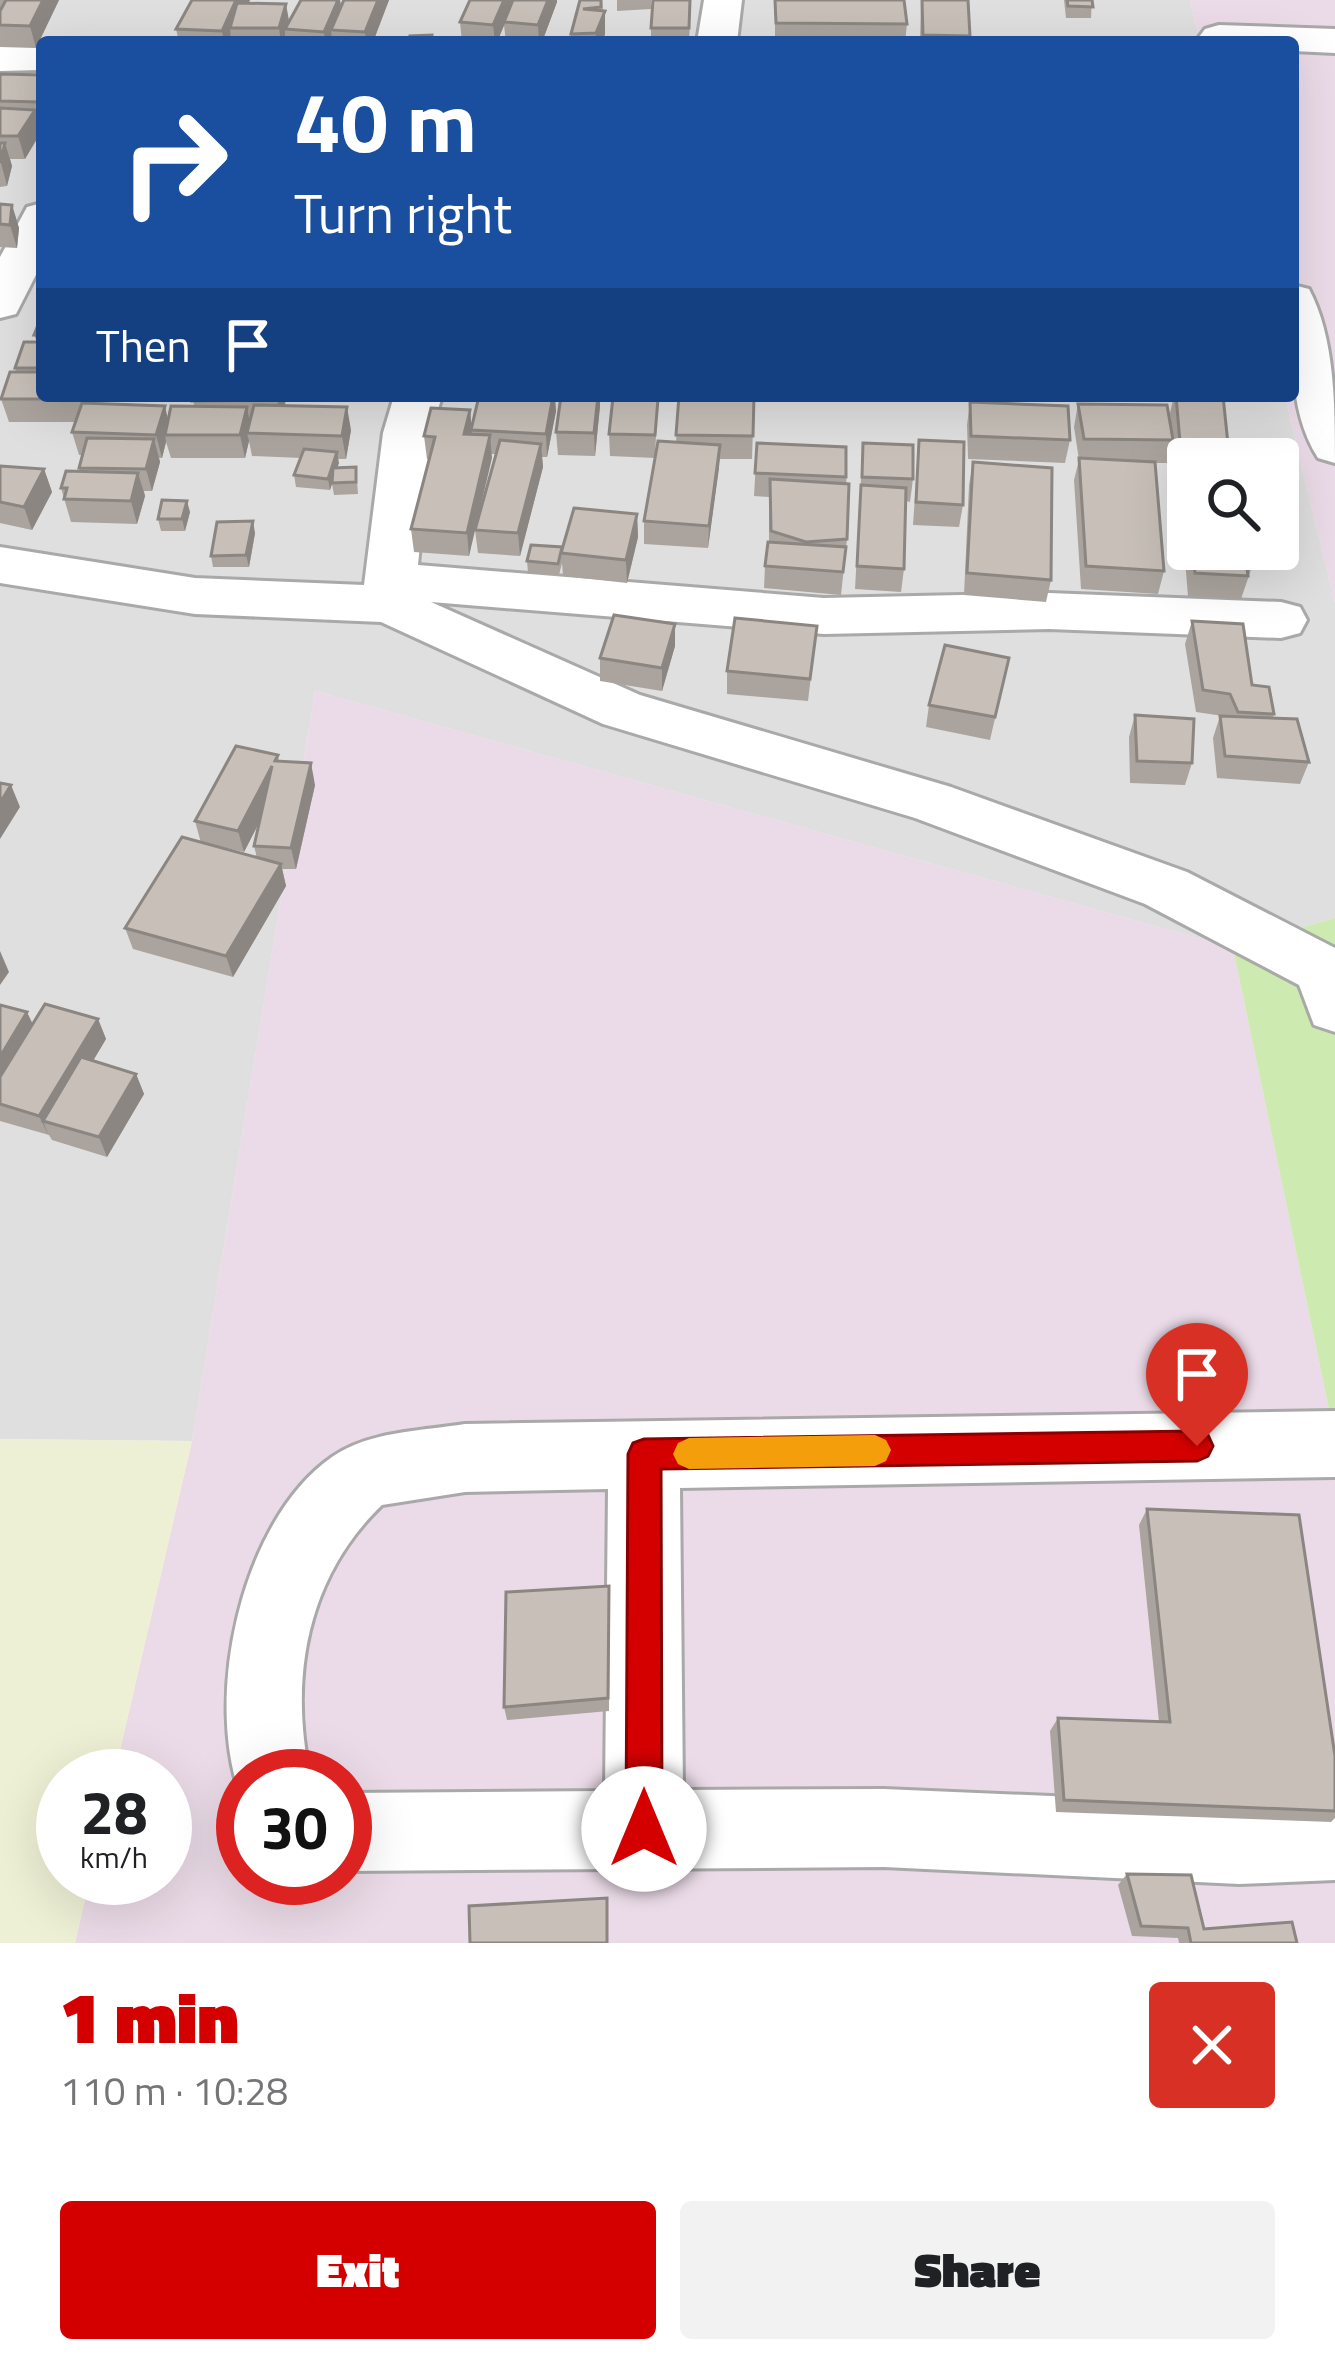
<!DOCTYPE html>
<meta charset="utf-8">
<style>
body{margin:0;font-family:"Titillium Web",sans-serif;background:#f2f2f2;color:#202124;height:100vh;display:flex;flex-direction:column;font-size:45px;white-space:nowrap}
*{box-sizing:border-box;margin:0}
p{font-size:39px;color:#757577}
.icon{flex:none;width:66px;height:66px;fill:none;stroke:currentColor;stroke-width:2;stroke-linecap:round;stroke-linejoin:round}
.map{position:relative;height:1943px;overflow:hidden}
.panel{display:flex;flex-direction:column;background:#fff;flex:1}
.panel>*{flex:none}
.banner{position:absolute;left:36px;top:36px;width:1263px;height:366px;border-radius:12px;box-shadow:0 12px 48px #0002;background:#1a4fa0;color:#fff;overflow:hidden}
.tools{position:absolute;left:1167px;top:438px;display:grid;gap:24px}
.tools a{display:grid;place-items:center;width:132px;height:132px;border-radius:12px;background:#fff;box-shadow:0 12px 48px #0002;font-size:60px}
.speed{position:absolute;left:36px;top:1749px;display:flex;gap:24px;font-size:60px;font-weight:700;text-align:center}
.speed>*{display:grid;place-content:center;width:156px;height:156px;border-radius:50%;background:#fff;box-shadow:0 12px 48px #0002;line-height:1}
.speed small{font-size:30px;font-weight:400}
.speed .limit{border:18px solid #d22;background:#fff;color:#111}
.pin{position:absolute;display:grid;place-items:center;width:102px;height:102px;color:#fff;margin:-123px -51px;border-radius:50% 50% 50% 0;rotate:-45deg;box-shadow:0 0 12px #0007}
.pin .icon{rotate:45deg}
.me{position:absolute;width:132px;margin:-66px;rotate:0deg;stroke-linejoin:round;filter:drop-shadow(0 0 9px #0008)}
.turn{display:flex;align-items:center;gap:42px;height:252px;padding:0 60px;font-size:54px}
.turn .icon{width:156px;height:156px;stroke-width:2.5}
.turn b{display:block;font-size:84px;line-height:102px}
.then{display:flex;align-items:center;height:114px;padding:0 60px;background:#0003;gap:24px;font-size:45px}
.round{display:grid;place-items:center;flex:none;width:126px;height:126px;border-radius:12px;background:#f2f2f2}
.headline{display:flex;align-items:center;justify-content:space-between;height:204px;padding:0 60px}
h1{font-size:72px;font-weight:800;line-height:90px;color:#d40000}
.button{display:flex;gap:24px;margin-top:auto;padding:24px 60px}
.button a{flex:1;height:138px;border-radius:12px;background:#d40000;color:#fff;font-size:48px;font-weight:800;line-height:138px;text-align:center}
.button a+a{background:#f2f2f2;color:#202124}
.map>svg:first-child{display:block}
.residential{fill:#e0dfdf;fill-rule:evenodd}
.industrial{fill:#ebdbe8;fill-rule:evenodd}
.farmland{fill:#eef0d5}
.grass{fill:#cdebb0}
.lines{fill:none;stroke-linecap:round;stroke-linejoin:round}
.minor-casing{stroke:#a9a9a9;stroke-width:6}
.minor{fill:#fff;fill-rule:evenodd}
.wall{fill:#aba49e;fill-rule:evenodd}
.shaded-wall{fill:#8b8681}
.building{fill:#c7bfb8;stroke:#8b8681;stroke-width:3}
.route{fill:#d40000;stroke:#8a0000;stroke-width:3}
.slow{fill:#f59e0b}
</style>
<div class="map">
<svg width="1335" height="1943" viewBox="0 0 1335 1943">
<rect width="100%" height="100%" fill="#f2efe9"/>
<!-- residential -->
<path class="residential" d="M0 0H1190L1200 42H42V396H1285L1335 603V918L1233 948 315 691 192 1441 0 1439ZM1188 459H1278V549H1188Z"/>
<!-- industrial -->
<g class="industrial">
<polygon points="1190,0 1335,0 1335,603 1285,396 1293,396 1293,42 1200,42"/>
<path d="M315 691 1233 948 1335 1438V1943H75L90 1878H165V1776H114L192 1441ZM243 1776H345V1878H243Z"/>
</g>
<!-- farmland -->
<polygon class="farmland" points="0,1439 192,1441 114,1776 63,1776 63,1878 90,1878 75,1943 0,1943"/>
<!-- grass -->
<polygon class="grass" points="1335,918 1335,1438 1233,948"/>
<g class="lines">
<!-- minor casing -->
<g class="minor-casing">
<g id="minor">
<polygon points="704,0 742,0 737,42 697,42"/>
<polygon points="1219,25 1335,29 1335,53 1293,51 1293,42 1203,42 1199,37 1205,29"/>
<polygon points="42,46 42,70 0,71 0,47"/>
<polygon points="42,203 42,263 16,314 0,318 0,257 27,207"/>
<path d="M1293 285 1309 289C1335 338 1335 406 1335 463L1318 458C1286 408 1293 342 1293 285Z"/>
<polygon points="394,396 442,396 431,433 418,565 824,598 1049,593 1281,602 1300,607 1307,620 1300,633 1281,638 1049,629 824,634 431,602 640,695 951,787 1187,872 1335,948 1335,1032 1314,1025 1299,985 1145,904 915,818 603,724 381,622 195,614 0,583 0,547 195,578 364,585 383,433"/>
<path d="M1335 1411V1477L680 1488 683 1790 884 1789 1239 1804 1335 1802V1880L1239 1884 884 1867 345 1871V1793L605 1791 608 1489 465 1492 382 1505C307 1577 289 1677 310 1776H243V1802C202 1703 240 1521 332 1457 369 1431 422 1431 465 1424Z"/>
</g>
</g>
<!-- minor -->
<use href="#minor" class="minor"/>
</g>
<!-- wall -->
<g class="wall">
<polygon points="0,0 59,0 36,48 0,47"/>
<polygon points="192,0 250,0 248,3 289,22 301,0 340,0 341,7 342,0 389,0 373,42 287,42 287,38 285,42 233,42 232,40 231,42 179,42 176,29"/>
<polygon points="580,0 602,0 605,34 602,42 571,42 571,34"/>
<polygon points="617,0 651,0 651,9 617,11"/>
<polygon points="691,0 689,42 651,42 651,28"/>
<polygon points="775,0 907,24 905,42 775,42"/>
<polygon points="921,0 969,0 970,42 920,42"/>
<polygon points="1064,0 1092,0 1091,18 1066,18"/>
<polygon points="557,2 542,42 506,42 504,25 497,42 462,42 460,22"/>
<polygon points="0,74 42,75 42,125 39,125 41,132 25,159 10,159 12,166 7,186 0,187"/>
<polygon points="0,204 12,205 19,228 17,248 0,247"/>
<polygon points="42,315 42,396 99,396 97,404 168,420 194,406 193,396 286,396 285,406 351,430 346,459 338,459 337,468 356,467 358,494 334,495 332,484 330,490 296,487 294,475 301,458 252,456 249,441 245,458 171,458 166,442 162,458 159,458 160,462 152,491 144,491 145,496 137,524 71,522 61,488 79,471 82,455 79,455 72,432 76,422 9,422 1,399 16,372 15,368 37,342 34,335"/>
<polygon points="616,396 661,396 660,399 658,399 655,455 676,442 679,396 754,396 752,459 720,459 708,548 644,544 644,521 655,458 610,456 609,434"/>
<polygon points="1174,396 1223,396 1228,444 1223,459 1188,459 1188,465 1174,465 1172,443 1167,463 1155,463 1164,571 1158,594 1081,589 1074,480 1079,460 1074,427 1078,404 1171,427 1170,413"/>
<polygon points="970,402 1070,440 1065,463 968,459 967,425"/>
<polygon points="600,406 595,456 558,455 556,432"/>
<polygon points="470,410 472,430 556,411 547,457 542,457 543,467 520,556 478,553 475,530 496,454 491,454 469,556 414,552 411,529 429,459 427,459 424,436"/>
<polygon points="919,440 963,505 959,527 913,525"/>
<polygon points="757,443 846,447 847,539 841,595 764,588 765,566 769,542 769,497 754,496"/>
<polygon points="863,443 913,479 910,502 906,501 904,569 901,592 855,589"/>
<polygon points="973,462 1051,580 1046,602 964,595 969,485"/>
<polygon points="0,466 44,469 52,492 32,530 0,523"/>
<polygon points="1186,476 1188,476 1188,549 1252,549 1254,561 1241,599 1188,596 1180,499"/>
<polygon points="190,512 185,531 161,531 158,519"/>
<polygon points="637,514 638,537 627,583 563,576 562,563 559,575 528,573 527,561"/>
<polygon points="255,533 249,567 213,567 211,556"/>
<polygon points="1192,621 1252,685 1274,714 1273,718 1309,762 1300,784 1217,778 1213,738 1220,716 1223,716 1196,712 1185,644"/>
<polygon points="675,624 675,646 662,691 600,681 600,658"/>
<polygon points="817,626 808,701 727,694 727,671"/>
<polygon points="1009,658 990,740 926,727 929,705"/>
<polygon points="1135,715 1192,763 1185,785 1130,783 1129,737"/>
<path d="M278 755 279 761 315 785 296 869H282L286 886 233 977 133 949 125 928 201 843 195 821ZM258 825 254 846 257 858 204 843 244 852Z"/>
<polygon points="0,1005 33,1024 98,1019 106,1039 93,1061 136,1074 144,1094 107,1157 52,1140 49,1135 0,1121"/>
<polygon points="1147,1509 1335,1756 1335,1818 1331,1822 1056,1812 1050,1731 1058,1718 1159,1722 1139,1525"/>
<polygon points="610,1601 609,1711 507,1720 504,1707"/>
<polygon points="1127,1874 1204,1929 1297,1943 1179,1943 1178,1938 1132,1936 1118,1885"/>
</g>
<!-- shaded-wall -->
<g class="shaded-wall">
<polygon points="43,0 59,0 36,48 30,26"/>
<polygon points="236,0 250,0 238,28 230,28 231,42 224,42 222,31"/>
<polygon points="338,0 340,0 343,18 331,30 332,42 325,42 324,32"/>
<polygon points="378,0 389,0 373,42 366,42 365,32"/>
<polygon points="504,0 514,0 514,2 497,42 495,42 493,25"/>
<polygon points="548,0 557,0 557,2 542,42 539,42 538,25"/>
<polygon points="601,0 602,18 605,11 605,34 602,42 596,42 596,33 602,19"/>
<polygon points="286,4 290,26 285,29 285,42 281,42 279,28"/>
<polygon points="35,110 41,132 25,159 18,136"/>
<polygon points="5,143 12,166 7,186 1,163"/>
<polygon points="12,205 19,228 17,248 10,225"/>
<polygon points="86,396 99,396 92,422 85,399"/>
<polygon points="278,396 286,397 282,423 277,400"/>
<polygon points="553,396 555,396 556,411 547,457 546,434"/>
<polygon points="598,396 600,396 600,406 595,456 594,433"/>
<polygon points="165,406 170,429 165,435 166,442 162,458 156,435"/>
<polygon points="247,407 251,430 247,433 249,441 245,458 240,435"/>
<polygon points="347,407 351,430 346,459 342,436"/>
<polygon points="470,410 472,433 466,457 464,434"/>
<polygon points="490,435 492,458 469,556 467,533"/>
<polygon points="154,439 160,462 152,491 146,469"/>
<polygon points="541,444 543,467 520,556 518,533"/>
<polygon points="720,445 719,468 708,548 709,526"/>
<polygon points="337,452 339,463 330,490 328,479"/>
<polygon points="44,469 52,492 32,530 24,507"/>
<polygon points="138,473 145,496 137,524 131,501"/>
<polygon points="187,501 190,512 185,531 182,519"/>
<polygon points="637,514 638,537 627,583 626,560"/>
<polygon points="253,521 255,533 249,567 246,555"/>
<polygon points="675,624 675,646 662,691 662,668"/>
<polygon points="311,763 315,785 296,869 291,848"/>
<polygon points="272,766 277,788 244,852 238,831"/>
<polygon points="11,785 20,807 0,839 0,803"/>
<polygon points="281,864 286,886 233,977 226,956"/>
<polygon points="0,951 9,972 0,985"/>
<polygon points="27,1012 37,1033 0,1094 0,1057"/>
<polygon points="98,1019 106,1039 55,1124 43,1121 49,1136 39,1116"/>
<polygon points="136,1074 144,1094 107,1157 99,1137"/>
</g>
<!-- building -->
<g class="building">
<polygon points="6,0 43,0 30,26 0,25 0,11"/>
<polygon points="192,0 236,0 222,31 176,29"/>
<polygon points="301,0 338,0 324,32 285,29"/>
<polygon points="344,0 378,0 365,32 331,30"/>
<polygon points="470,0 504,0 493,25 460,22"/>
<polygon points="513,0 548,0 538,25 504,22"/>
<polygon points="580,0 601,0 601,7 583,9 605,11 596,33 571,34"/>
<polygon points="653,0 690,0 689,28 651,28"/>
<polygon points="775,0 904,0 907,24 776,23"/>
<polygon points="922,0 968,0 970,36 923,35"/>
<polygon points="1067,0 1092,0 1093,7 1068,6"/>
<polygon points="237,3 286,4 279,28 230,28"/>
<polygon points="432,35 432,42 410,42 410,36"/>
<polygon points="0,74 42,75 42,95 39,102 0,101"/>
<polygon points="0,108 35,110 18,136 0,136"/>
<polygon points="0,143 5,143 0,163"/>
<polygon points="0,204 12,205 10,225 0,224"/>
<polygon points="42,315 42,335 34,335"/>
<polygon points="24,342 42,342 42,368 15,368"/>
<polygon points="10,372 42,372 42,396 86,396 85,399 1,399"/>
<polygon points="193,396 278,396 277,400 192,401"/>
<polygon points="479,396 553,396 546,434 471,430"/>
<polygon points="561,396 598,396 594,433 556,432"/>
<polygon points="679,396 754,396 753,436 676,435"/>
<polygon points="1176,396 1223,396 1228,444 1180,442"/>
<polygon points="613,397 658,399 655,435 609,434"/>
<polygon points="970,402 1068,406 1070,440 971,436"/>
<polygon points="82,403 165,406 156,435 72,432"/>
<polygon points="1078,404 1167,405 1173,440 1084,439"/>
<polygon points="254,405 347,407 342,436 247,433"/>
<polygon points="171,406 247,407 240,435 165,435"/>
<polygon points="431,408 470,410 464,434 490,435 467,533 411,529 435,437 424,436"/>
<polygon points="87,438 154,439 146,469 79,468"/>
<polygon points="500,440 541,444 518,533 475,530"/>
<polygon points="919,440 964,442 963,505 916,502"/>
<polygon points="658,441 720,445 709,526 644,521"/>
<polygon points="757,443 846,447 846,477 755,473"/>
<polygon points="863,443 913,445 913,479 862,477"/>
<polygon points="304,449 337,452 328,479 294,475"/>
<polygon points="1079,458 1155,462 1164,571 1086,566"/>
<polygon points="973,462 1052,468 1051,580 967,573"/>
<polygon points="0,466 44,469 24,507 0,502"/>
<polygon points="356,467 356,482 332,483 333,468"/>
<polygon points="66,471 138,473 131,501 64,499 67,488 61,488"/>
<polygon points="770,479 849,484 847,539 806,542 771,531"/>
<polygon points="861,485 906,488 904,569 857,566"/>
<polygon points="162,500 187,501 182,519 158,519"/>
<polygon points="574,508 637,514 626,560 561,553"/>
<polygon points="253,521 246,555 211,556 217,522"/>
<polygon points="768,542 846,547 843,572 765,566"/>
<polygon points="531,545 562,547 558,564 527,561"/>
<polygon points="1193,549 1252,549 1254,561 1246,561 1248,576 1195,573"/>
<polygon points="614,615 675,624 662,668 600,658"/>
<polygon points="735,618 817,626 810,679 727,671"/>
<polygon points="1192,621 1243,624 1252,685 1269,687 1274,714 1238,712 1230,694 1203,690"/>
<polygon points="945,645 1009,658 995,717 929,705"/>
<polygon points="1135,715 1194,719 1192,763 1137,761"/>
<polygon points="1220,716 1297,719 1309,762 1225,756"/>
<polygon points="236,746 278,755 275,761 311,763 291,848 254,846 272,766 238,831 195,821"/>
<polygon points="0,783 11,785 0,803"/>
<polygon points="182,837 281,864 226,956 125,928"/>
<polygon points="45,1004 98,1019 39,1116 0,1104 0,1077"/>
<polygon points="0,1005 27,1012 0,1057"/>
<polygon points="81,1057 136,1074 99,1137 43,1121"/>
<polygon points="1147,1509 1299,1515 1335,1756 1335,1811 1064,1800 1058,1718 1170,1722"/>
<polygon points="609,1586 608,1698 504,1707 506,1592"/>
<polygon points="1127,1874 1191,1875 1204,1929 1292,1922 1297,1943 1191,1943 1188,1928 1141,1926"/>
<polygon points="607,1898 607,1943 470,1943 469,1906"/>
</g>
<!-- route -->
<polygon class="route" points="1197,1431 1208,1435 1213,1446 1208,1456 1197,1461 661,1469 662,1829 657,1842 644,1847 632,1842 626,1829 628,1454 633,1443 644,1439"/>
<!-- slow -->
<polygon class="slow" points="875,1435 886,1440 891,1450 886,1461 875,1466 689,1469 678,1464 673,1454 678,1443 689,1438"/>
</svg>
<div class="tools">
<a><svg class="icon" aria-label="search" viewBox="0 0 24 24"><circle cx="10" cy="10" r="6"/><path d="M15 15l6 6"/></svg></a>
</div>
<div class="speed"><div>28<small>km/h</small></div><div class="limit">30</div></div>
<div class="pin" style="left:1197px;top:1446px;background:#d93025"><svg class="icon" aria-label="arrive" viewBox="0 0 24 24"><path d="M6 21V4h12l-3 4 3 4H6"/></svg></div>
<svg class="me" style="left:644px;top:1829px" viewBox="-20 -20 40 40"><circle r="19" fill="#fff"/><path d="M0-13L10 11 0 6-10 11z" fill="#d40000"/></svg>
<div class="banner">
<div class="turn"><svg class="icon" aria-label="right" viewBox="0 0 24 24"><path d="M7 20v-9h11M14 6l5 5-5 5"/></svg><div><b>40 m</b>Turn right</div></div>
<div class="then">Then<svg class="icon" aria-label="arrive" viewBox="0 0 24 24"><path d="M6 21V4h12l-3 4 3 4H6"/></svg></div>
</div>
</div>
<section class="panel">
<div class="headline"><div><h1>1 min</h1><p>110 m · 10:28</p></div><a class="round" style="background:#d93025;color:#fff"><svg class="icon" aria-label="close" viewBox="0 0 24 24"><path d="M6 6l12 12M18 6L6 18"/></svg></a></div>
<div class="button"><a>Exit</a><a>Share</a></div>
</section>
